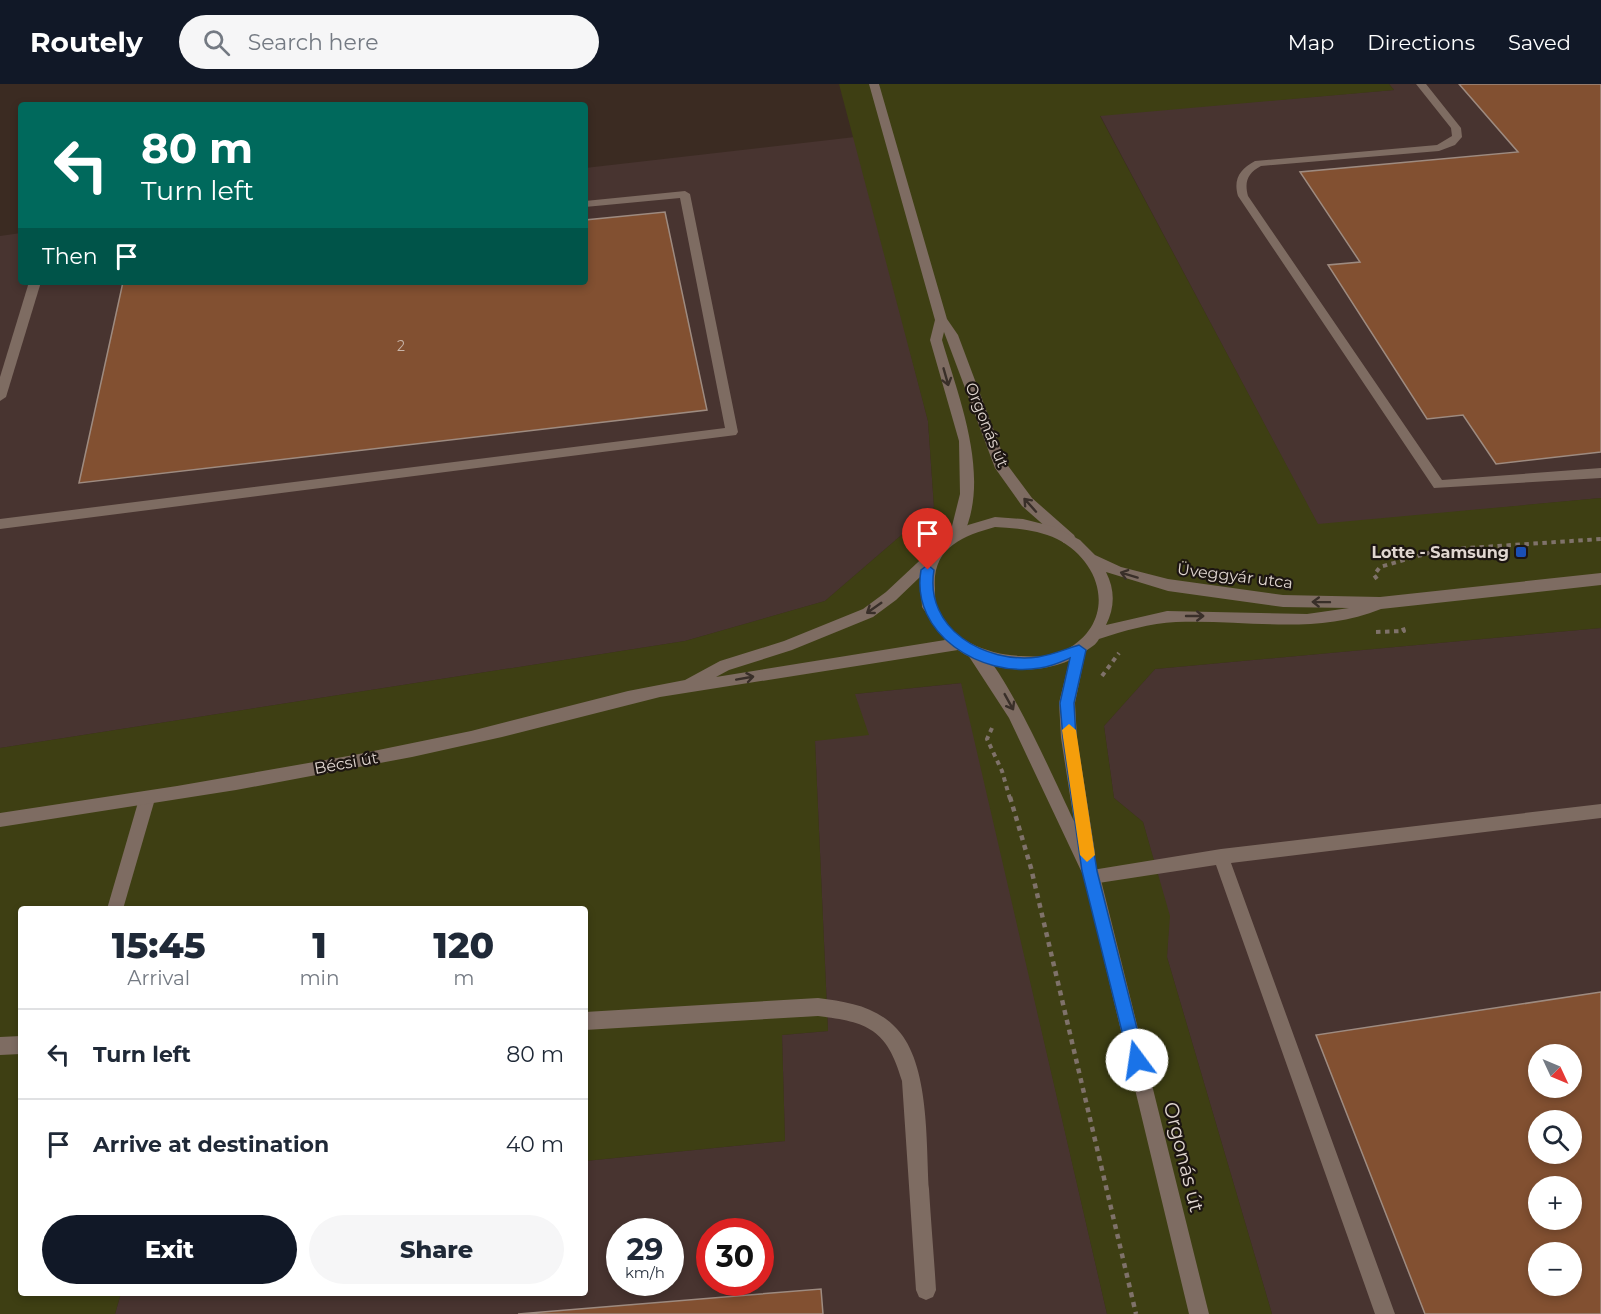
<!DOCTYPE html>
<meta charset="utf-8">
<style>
body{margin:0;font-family:Montserrat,sans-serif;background:#f6f6f7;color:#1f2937;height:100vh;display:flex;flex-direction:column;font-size:22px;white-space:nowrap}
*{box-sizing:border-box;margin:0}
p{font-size:20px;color:#747a83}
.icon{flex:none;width:33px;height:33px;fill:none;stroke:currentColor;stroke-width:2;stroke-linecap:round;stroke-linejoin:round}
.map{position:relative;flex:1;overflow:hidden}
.details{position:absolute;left:18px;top:822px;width:570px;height:390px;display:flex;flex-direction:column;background:#fff;border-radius:6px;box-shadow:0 3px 9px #0003}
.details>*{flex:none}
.top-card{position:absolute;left:18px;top:18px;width:570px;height:183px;border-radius:6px;box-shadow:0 3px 9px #0003;background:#00695c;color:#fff;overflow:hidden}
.needle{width:39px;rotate:134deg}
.controls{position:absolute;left:1528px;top:960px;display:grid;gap:12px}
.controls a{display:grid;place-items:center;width:54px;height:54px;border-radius:50%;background:#fff;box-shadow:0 3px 9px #0003;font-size:30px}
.speed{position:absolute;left:606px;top:1134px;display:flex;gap:12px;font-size:30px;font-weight:700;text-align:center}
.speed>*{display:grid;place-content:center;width:78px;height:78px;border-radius:50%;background:#fff;box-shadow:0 3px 9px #0003;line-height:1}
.speed small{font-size:15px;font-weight:400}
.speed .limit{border:9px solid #d22;background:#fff;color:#111}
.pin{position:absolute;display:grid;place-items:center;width:51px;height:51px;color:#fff;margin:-62px -26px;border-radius:50% 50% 50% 0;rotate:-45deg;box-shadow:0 0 6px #0007}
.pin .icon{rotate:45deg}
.me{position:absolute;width:66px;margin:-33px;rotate:346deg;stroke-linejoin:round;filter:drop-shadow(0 0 4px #0008)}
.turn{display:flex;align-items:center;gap:21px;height:126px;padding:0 24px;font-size:27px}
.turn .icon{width:78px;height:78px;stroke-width:2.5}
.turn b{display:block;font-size:42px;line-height:51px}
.then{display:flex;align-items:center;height:57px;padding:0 24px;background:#0003;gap:12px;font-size:22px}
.eta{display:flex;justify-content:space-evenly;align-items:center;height:102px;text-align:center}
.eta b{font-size:36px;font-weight:800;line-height:42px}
.primary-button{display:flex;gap:12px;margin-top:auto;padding:12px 24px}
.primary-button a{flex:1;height:69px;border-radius:36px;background:#111827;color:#fff;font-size:24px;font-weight:800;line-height:69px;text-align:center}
.primary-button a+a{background:#f6f6f7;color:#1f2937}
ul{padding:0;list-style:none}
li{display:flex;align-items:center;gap:18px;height:90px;padding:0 24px;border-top:2px solid #e0e1e3}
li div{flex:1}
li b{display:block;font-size:22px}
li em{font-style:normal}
header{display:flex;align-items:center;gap:36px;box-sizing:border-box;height:84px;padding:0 30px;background:#111827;color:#fff}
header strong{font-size:28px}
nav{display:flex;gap:33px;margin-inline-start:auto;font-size:21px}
.search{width:420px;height:54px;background:#f6f6f7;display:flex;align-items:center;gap:15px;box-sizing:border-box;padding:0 21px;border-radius:33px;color:#747a83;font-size:22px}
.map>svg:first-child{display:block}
.industrial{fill:#483430;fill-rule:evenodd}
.green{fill:#3e3f13}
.building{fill:#825031;stroke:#9e8b80;stroke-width:1.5;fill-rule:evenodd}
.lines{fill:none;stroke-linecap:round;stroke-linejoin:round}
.path-far1{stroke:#7f726a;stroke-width:4;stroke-dasharray:4.5 4.5;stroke-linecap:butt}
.path{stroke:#7f726a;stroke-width:4.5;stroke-dasharray:5 5;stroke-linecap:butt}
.service{fill:#7e6c62;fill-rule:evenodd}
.minor{fill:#7e6c62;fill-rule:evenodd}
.tertiary{fill:#7e6c62;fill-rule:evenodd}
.oneway{stroke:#392f29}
.route{fill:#1a73e8;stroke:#114b97;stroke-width:1.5}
.slow{fill:#f59e0b}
.transit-dot{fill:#1a4fb4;stroke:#1c1511;stroke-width:2}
.labels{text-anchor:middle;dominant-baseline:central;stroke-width:4.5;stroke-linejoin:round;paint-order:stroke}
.number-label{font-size:14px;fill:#c8b4a8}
.street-label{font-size:16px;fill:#e0d6d0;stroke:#1c1511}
.poi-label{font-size:16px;font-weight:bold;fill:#e0d6d0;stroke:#1c1511;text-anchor:end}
.near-street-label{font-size:20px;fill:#e0d6d0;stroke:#1c1511}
</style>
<header>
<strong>Routely</strong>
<div class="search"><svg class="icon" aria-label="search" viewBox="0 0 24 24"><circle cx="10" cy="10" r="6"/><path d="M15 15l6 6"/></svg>Search here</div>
<nav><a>Map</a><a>Directions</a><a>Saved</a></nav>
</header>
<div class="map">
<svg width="1601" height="1230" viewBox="0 0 1601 1230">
<rect width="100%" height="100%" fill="#3b2b22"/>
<!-- industrial -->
<g class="industrial">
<polygon points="1389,0 1601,0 1601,414 1318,441 1100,31 1394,6"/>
<polygon points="855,53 928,337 934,423 825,517 685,557 0,664 0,152 21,149 21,198 585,198 585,84"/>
<path d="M1601 544V1230H1272L1167 873 1169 832 1143 738 1114 714 1104 642 1155 585ZM1539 970H1572V1004H1539ZM1539 1036H1572V1070H1539ZM1539 1102H1572V1136H1539ZM1539 1168H1572V1202H1539Z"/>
<path d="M962 599 1107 1230H115L121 1209H585V1077L785 1057 782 951 828 947 815 657 855 610ZM620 1148H670V1198H620ZM710 1148H760V1198H710Z"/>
</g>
<!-- green -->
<polygon class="green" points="839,0 1389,0 1394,6 1100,32 1318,440 1601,414 1601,544 1155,585 1104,642 1114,714 1143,738 1170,832 1167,873 1272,1230 1107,1230 961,599 855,610 869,651 815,657 828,947 782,951 785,1057 585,1077 585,825 21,825 21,1209 121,1209 115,1230 0,1230 0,664 685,557 825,517 934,423 928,337"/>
<!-- building -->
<g class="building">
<polygon points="1459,0 1601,0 1601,368 1496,380 1463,331 1427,335 1328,181 1360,178 1300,88 1518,68"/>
<polygon points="665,128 707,326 79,399 123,198 585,198 585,136"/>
<path d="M1601 908V1230H1425L1316 951ZM1539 970H1572V1004H1539ZM1539 1036H1572V1070H1539ZM1539 1102H1572V1136H1539ZM1539 1168H1572V1202H1539Z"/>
<polygon points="821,1205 823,1230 518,1230"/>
</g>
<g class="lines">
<!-- path-far1 -->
<g class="path-far1">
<polyline points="1377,495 1374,491 1380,483 1439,466 1601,455"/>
<polyline points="1376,548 1404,547 1402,541"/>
<polyline points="1102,592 1119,569"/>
<polyline points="992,644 987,655 1002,687 1010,715"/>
</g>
<!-- path -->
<polyline class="path" points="1010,713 1031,784 1136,1230"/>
<!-- service -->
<g class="service">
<path d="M1416 0H1426L1461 44 1462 53 1455 61 1439 67 1261 82C1248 89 1244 97 1248 112L1442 396 1601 384V394L1434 404 1238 112C1233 95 1240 85 1255 77L1437 61 1452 52 1451 44Z"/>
<polygon points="685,107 690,110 738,348 736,351 0,445 0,435 725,344 680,114 585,123 585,117"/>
<polygon points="29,198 41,198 6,313 0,317 0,293"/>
<polygon points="147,708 153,710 155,715 123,825 107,825 139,715 141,710"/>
<polygon points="1601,720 1601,734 1231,779 1395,1230 1375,1230 1216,781 1092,800 1086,797 1084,792 1086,787 1221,765"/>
<path d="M818 914C848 918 876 922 897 945 930 980 926 1060 929 1105 931 1139 934 1172 936 1206L933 1213 926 1216 919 1213 916 1206 902 997C887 945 868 938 818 932L585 946V928Z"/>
<polygon points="21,952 21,970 0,971 0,953"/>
</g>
<!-- minor -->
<g class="minor">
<path d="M869 0H879L947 235 958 251 1006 379 1032 414 1074 451 1076 455 1074 459H1064L1022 422 995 384 944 248 942 256C959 315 992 394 962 454H952L950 450 960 410 959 357 930 256 935 236Z"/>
<path d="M1079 560 1084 562 1086 566 1075 619 1077 654 1095 769 1092 775 1100 792 1209 1230H1189L1084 793 1009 634 968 571 970 567C974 565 975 564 979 566 1003 579 1059 706 1074 737L1061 654 1059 619 1072 566 1074 562Z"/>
</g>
<!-- tertiary -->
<path class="tertiary" d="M995 433 1023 435 1055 443 1080 456 1095 471 1121 483 1168 495 1283 511 1380 513 1601 489V501L1381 525C1314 552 1245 535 1176 538 1150 539 1124 547 1099 555 1096 561 1091 563 1086 567 1050 593 994 591 958 566L660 613 502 653 412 673 236 706 0 743V729L177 702 354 671 471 647 628 607 685 596 720 577 784 557 863 525 886 508 947 451 968 441ZM995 443C1016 444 1038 446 1057 455 1104 479 1117 538 1066 566 1053 573 1035 573 1021 572 990 571 947 556 936 522 935 517 935 509 935 504 932 464 962 452 995 443ZM1106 488 1168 507 1283 523 1349 524 1307 530 1167 527 1106 541C1115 523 1115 506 1106 488ZM920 493 922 523 945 556 716 593 729 586 792 566 873 533 896 516Z"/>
</g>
<!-- one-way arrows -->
<defs><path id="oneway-shaft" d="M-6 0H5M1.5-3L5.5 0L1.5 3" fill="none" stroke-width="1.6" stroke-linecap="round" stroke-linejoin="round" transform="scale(1.5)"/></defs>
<g class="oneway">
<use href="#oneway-shaft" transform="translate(946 293) rotate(74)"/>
<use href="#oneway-shaft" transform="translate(1030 421) rotate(-132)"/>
<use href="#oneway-shaft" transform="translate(1129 491) rotate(-163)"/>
<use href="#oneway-shaft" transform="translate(1321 518) rotate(-179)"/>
<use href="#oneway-shaft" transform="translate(874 524) rotate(145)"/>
<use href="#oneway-shaft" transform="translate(1195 532)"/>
<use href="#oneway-shaft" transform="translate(745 594) rotate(-10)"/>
<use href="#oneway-shaft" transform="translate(1009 618) rotate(61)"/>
</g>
<!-- route -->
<path class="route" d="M928 481 934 486C924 545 985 580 1038 573 1052 571 1066 565 1079 561L1086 566 1074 619 1076 654 1097 787 1145 976 1143 982 1137 985 1131 982 1129 976 1082 787 1063 654 1060 619 1070 574C1061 578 1050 583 1040 584 981 594 910 550 921 486Z"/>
<!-- slow -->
<polygon class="slow" points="1069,640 1076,646 1095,771 1087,778 1080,771 1062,646"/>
<!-- markers -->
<rect class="transit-dot" x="1515" y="462" width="12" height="12" rx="3"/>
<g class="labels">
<!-- number labels -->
<g class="number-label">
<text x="401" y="262">2</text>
</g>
<!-- street labels -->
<g class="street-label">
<text transform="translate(987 341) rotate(68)">Orgonás út</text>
<text transform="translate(1235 492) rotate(7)">Üveggyár utca</text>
<text transform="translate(346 679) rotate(-10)">Bécsi út</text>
</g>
<!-- poi labels -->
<g class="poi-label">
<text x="1509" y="468">Lotte - Samsung</text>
</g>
<!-- near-street labels -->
<g class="near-street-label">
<text transform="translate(1184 1073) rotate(76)">Orgonás út</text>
</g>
</g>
</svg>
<div class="controls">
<a><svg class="needle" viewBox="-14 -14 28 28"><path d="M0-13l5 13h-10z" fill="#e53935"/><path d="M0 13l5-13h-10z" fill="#747a83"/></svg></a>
<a><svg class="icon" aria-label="search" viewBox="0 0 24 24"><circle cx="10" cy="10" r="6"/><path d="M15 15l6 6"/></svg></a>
<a>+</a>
<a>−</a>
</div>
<div class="speed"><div>29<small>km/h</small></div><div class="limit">30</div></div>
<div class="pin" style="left:928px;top:486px;background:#d93025"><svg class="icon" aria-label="arrive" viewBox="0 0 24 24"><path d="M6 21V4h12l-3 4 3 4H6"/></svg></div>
<svg class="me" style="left:1137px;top:976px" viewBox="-20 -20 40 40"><circle r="19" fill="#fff"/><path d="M0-13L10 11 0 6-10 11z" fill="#1a73e8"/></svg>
<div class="top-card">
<div class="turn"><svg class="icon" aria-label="left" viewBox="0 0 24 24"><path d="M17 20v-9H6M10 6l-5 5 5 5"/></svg><div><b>80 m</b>Turn left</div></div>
<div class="then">Then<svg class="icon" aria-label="arrive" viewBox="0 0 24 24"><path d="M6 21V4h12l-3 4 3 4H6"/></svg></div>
</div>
<section class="details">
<div class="eta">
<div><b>15:45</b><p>Arrival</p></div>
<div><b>1</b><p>min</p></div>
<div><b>120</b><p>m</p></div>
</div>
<ul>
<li><svg class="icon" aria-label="left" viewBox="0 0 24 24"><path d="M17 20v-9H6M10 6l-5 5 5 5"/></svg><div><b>Turn left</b></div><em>80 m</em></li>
<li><svg class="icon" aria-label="arrive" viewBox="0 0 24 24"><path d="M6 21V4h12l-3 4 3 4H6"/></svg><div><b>Arrive at destination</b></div><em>40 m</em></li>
</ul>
<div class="primary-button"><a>Exit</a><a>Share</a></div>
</section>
</div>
